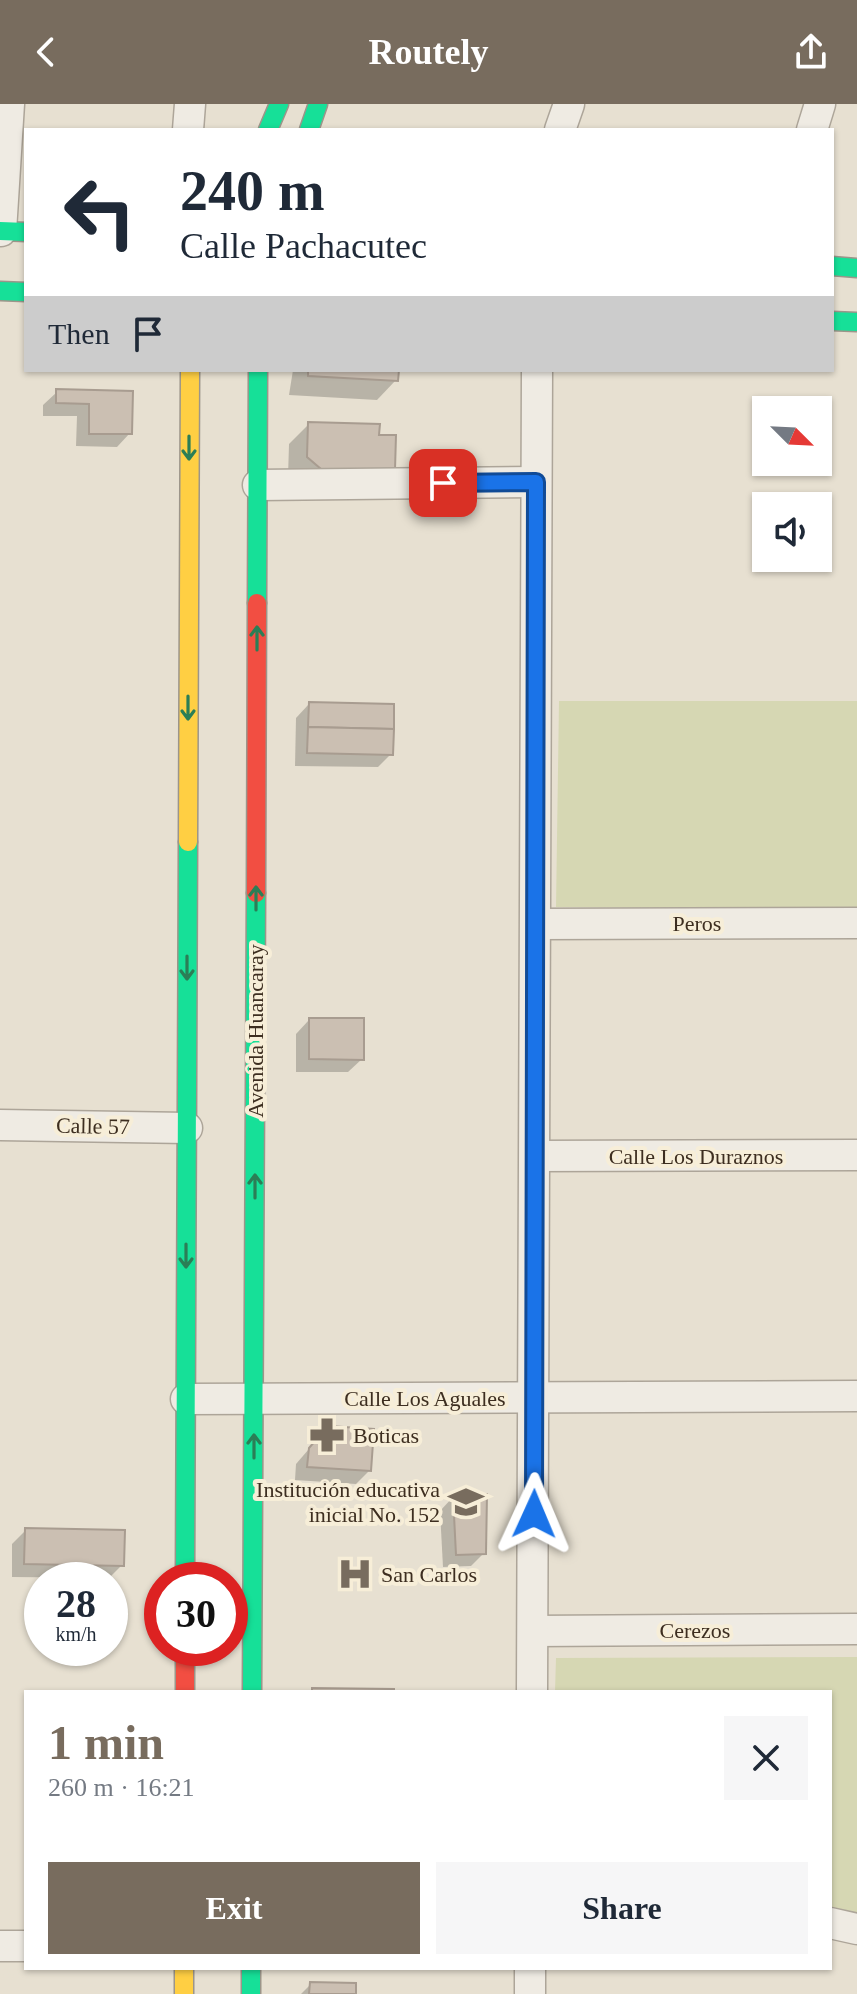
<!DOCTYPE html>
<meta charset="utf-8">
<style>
body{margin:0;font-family:"Times New Roman",serif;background:#f6f6f7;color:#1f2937;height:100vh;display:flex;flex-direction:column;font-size:30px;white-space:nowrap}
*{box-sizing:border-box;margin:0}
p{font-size:26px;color:#747a83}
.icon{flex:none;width:44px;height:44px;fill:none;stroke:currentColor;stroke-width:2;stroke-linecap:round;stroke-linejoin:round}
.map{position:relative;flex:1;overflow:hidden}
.details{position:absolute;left:24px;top:1586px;width:808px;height:280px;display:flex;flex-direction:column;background:#fff;border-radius:0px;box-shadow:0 2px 6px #0004}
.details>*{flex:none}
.top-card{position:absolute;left:24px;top:24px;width:810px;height:244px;border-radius:0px;box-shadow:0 2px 6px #0004;background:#fff;color:#1f2937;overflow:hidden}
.needle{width:52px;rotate:114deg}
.tools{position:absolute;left:752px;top:292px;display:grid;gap:16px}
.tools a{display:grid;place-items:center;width:80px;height:80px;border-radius:0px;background:#fff;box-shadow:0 2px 6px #0004;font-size:40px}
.speed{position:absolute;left:24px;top:1458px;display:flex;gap:16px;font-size:40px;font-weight:700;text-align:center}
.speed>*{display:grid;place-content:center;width:104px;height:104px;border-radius:50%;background:#fff;box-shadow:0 2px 6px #0004;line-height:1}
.speed small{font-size:20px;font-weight:400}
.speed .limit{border:12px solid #d22;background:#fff;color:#111}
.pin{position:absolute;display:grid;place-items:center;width:68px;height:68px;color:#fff;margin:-34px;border-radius:16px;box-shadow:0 4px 12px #0006}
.me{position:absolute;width:88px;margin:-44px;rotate:1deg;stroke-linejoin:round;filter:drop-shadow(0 0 6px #0008)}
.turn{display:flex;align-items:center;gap:28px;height:168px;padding:0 24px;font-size:36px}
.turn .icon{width:104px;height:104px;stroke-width:2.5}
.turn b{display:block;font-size:56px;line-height:68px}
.then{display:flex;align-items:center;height:76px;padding:0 24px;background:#0003;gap:16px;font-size:30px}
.round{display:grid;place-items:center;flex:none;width:84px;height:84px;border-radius:0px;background:#f6f6f7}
.summary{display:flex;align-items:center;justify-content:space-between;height:136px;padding:0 24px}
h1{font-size:48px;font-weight:700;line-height:60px;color:#786c5e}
.button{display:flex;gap:16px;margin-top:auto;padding:16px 24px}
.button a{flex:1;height:92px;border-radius:0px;background:#786c5e;color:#fff;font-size:32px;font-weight:700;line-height:92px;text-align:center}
.button a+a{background:#f6f6f7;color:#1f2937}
header{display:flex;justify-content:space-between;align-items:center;height:104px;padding:0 24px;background:#786c5e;color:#fff;font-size:36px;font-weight:700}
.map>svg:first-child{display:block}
.green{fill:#d6d7b3}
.shadow{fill:#0003}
.building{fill:#cbbfb2;stroke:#a89c90;stroke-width:2}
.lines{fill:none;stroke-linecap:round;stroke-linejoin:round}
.street-casing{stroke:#ada599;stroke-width:33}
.fast-casing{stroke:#9c958a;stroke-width:21}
.slow-casing{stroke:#9c958a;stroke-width:21}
.jam-casing{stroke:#9c958a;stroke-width:21}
.street{stroke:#efebe3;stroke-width:30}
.fast{stroke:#16e098;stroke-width:18}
.slow{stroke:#ffcf43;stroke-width:18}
.jam{stroke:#f24e42;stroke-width:18}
.oneway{stroke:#2b7e56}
.route-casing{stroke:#114b97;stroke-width:20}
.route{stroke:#1a73e8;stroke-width:14}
.labels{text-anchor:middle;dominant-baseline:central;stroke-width:8;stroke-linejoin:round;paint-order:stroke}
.street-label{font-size:22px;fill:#3d2e20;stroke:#f7eed8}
.poi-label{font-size:22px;fill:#3d2e20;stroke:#f7eed8;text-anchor:start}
</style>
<header><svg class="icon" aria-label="back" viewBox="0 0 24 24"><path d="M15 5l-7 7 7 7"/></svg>Routely<svg class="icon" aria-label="share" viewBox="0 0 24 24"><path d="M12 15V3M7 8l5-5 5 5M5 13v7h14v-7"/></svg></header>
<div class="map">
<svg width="857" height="1890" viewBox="0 0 857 1890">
<rect width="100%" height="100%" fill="#e7e0d1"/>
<!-- green -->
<g class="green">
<polygon points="559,597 857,597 857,806 556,803"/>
<polygon points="857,1553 857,1811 830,1806 830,1588 555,1588 556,1554"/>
</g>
<!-- shadow -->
<g class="shadow">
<polygon points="293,266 397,266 396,276 377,296 289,291"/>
<polygon points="57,288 131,289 130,329 117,343 76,342 77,312 43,312 43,301"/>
<polygon points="309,320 377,333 393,365 288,373 289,340"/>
<polygon points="309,600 391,650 378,663 295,662 296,614"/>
<polygon points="309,916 362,955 348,968 296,968 296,930"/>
<polygon points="315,1338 369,1367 356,1380 295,1376 296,1360"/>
<polygon points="453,1393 484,1449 471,1462 443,1463 440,1407"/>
<polygon points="26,1426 122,1461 109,1474 12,1473 12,1440"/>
<polygon points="311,1880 354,1890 301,1890"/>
</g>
<!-- building -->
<g class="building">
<polygon points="308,266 399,266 398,277 308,272"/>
<polygon points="56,285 133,287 132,330 89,330 89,300 56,299"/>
<polygon points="308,318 380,320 379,331 396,331 395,366 321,365 307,353"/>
<polygon points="309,598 394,600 394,625 308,623"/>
<polygon points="308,623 394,625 393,651 307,649"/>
<polygon points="309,914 364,914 364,956 309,955"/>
<polygon points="328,1322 374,1325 371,1367 307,1363 309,1344"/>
<polygon points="487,1390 486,1450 456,1451 453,1391"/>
<polygon points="25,1424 125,1426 124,1462 24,1460"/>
<polygon points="312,1584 394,1585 394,1588 312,1588"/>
<polygon points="310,1878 356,1879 356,1890 309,1890"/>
</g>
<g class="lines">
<!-- street casing -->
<g class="street-casing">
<g id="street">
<polyline points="188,26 190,0"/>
<polyline points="560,26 569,0"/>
<polyline points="812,26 820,0"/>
<polyline points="1,127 9,0"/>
<polyline points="258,381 536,378"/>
<polyline points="537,820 857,819"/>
<polyline points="0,1021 187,1024"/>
<polyline points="536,1052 857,1051"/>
<polyline points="186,1295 857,1292"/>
<polyline points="533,1527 857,1525"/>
<polyline points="532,1588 537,266"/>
<polyline points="830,1819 857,1825"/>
<polyline points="0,1842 26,1842"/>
<polyline points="530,1890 530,1864"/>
</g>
</g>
<!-- fast casing -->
<g class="fast-casing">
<g id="fast">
<polyline points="268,26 279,0"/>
<polyline points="309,26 318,0"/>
<polyline points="0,127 26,128"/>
<polyline points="832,162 857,164"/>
<polyline points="0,187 26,188"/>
<polyline points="832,217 857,218"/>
<polyline points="257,499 258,266"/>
<polyline points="185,1476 188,738"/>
<polyline points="252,1588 256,789"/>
<polyline points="251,1864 251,1890"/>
</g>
</g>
<!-- slow casing -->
<g class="slow-casing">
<g id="slow">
<polyline points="188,738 190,266"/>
<polyline points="184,1864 184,1890"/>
</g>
</g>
<!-- jam casing -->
<g class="jam-casing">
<g id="jam">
<polyline points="256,789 257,499"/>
<polyline points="185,1544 185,1588"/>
</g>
</g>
<!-- street -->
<use href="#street" class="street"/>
<!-- fast -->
<use href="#fast" class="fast"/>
<!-- slow -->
<use href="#slow" class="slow"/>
<!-- jam -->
<use href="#jam" class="jam"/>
</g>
<!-- one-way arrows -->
<defs><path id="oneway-shaft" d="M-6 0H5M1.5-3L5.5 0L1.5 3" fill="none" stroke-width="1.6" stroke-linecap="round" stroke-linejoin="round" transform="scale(2)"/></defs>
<g class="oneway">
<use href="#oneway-shaft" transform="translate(189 344) rotate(90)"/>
<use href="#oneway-shaft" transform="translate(257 534) rotate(-90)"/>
<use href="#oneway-shaft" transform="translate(188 604) rotate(90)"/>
<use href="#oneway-shaft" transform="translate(256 794) rotate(-90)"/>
<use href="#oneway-shaft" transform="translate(187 864) rotate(90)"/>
<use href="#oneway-shaft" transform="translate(255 1082) rotate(-90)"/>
<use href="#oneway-shaft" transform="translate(186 1152) rotate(90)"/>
<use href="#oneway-shaft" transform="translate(254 1342) rotate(-90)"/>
</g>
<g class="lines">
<!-- route casing -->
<g class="route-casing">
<polyline id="route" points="443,379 536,378 534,1410"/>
</g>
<!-- route -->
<use href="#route" class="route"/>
</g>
<!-- icons -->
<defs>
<g id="pharmacy-bare" transform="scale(2.76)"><path d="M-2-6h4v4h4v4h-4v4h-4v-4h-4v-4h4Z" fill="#786c5e" stroke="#f7eed8" stroke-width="2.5" paint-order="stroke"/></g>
<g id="school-bare" transform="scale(2.76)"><path d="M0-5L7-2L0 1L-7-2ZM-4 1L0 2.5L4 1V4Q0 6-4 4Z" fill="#786c5e" stroke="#f7eed8" stroke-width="2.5" paint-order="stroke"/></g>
<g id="hospital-bare" transform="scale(2.76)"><path d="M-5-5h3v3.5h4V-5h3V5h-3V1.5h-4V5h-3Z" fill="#786c5e" stroke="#f7eed8" stroke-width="2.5" paint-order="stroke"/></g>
</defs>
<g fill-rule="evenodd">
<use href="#pharmacy-bare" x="327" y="1331"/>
<use href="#school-bare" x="466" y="1398"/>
<use href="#hospital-bare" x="355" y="1470"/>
</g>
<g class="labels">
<!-- street labels -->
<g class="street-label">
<text x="697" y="819">Peros</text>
<text transform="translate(255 927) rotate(-90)">Avenida Huancaray</text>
<text transform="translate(93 1022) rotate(1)">Calle 57</text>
<text x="696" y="1052">Calle Los Duraznos</text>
<text x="425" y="1294">Calle Los Aguales</text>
<text x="695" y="1526">Cerezos</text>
</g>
<!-- poi labels -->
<g class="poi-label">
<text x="353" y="1331">Boticas</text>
<text x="440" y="1385" text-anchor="end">Institución educativa<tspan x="440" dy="25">inicial No. 152</tspan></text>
<text x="381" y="1470">San Carlos</text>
</g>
</g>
</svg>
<div class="tools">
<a><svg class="needle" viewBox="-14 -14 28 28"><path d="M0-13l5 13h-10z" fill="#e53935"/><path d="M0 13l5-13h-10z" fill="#747a83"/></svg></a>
<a><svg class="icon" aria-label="sound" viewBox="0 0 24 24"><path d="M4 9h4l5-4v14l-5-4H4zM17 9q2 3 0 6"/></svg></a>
</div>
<div class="speed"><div>28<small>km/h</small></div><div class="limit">30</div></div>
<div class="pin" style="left:443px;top:379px;background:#d93025"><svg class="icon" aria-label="arrive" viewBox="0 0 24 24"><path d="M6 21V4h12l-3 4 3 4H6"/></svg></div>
<svg class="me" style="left:534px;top:1410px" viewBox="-20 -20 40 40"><path d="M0-17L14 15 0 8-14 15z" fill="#1a73e8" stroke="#fff" stroke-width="4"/></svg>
<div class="top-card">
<div class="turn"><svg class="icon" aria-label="left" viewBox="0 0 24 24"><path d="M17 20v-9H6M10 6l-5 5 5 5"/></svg><div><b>240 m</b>Calle Pachacutec</div></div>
<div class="then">Then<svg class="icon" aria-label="arrive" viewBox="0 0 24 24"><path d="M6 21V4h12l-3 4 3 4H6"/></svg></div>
</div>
<section class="details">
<div class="summary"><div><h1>1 min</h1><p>260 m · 16:21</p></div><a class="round"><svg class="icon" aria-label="close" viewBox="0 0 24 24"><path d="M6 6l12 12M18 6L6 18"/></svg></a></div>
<div class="button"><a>Exit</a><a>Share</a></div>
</section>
</div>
